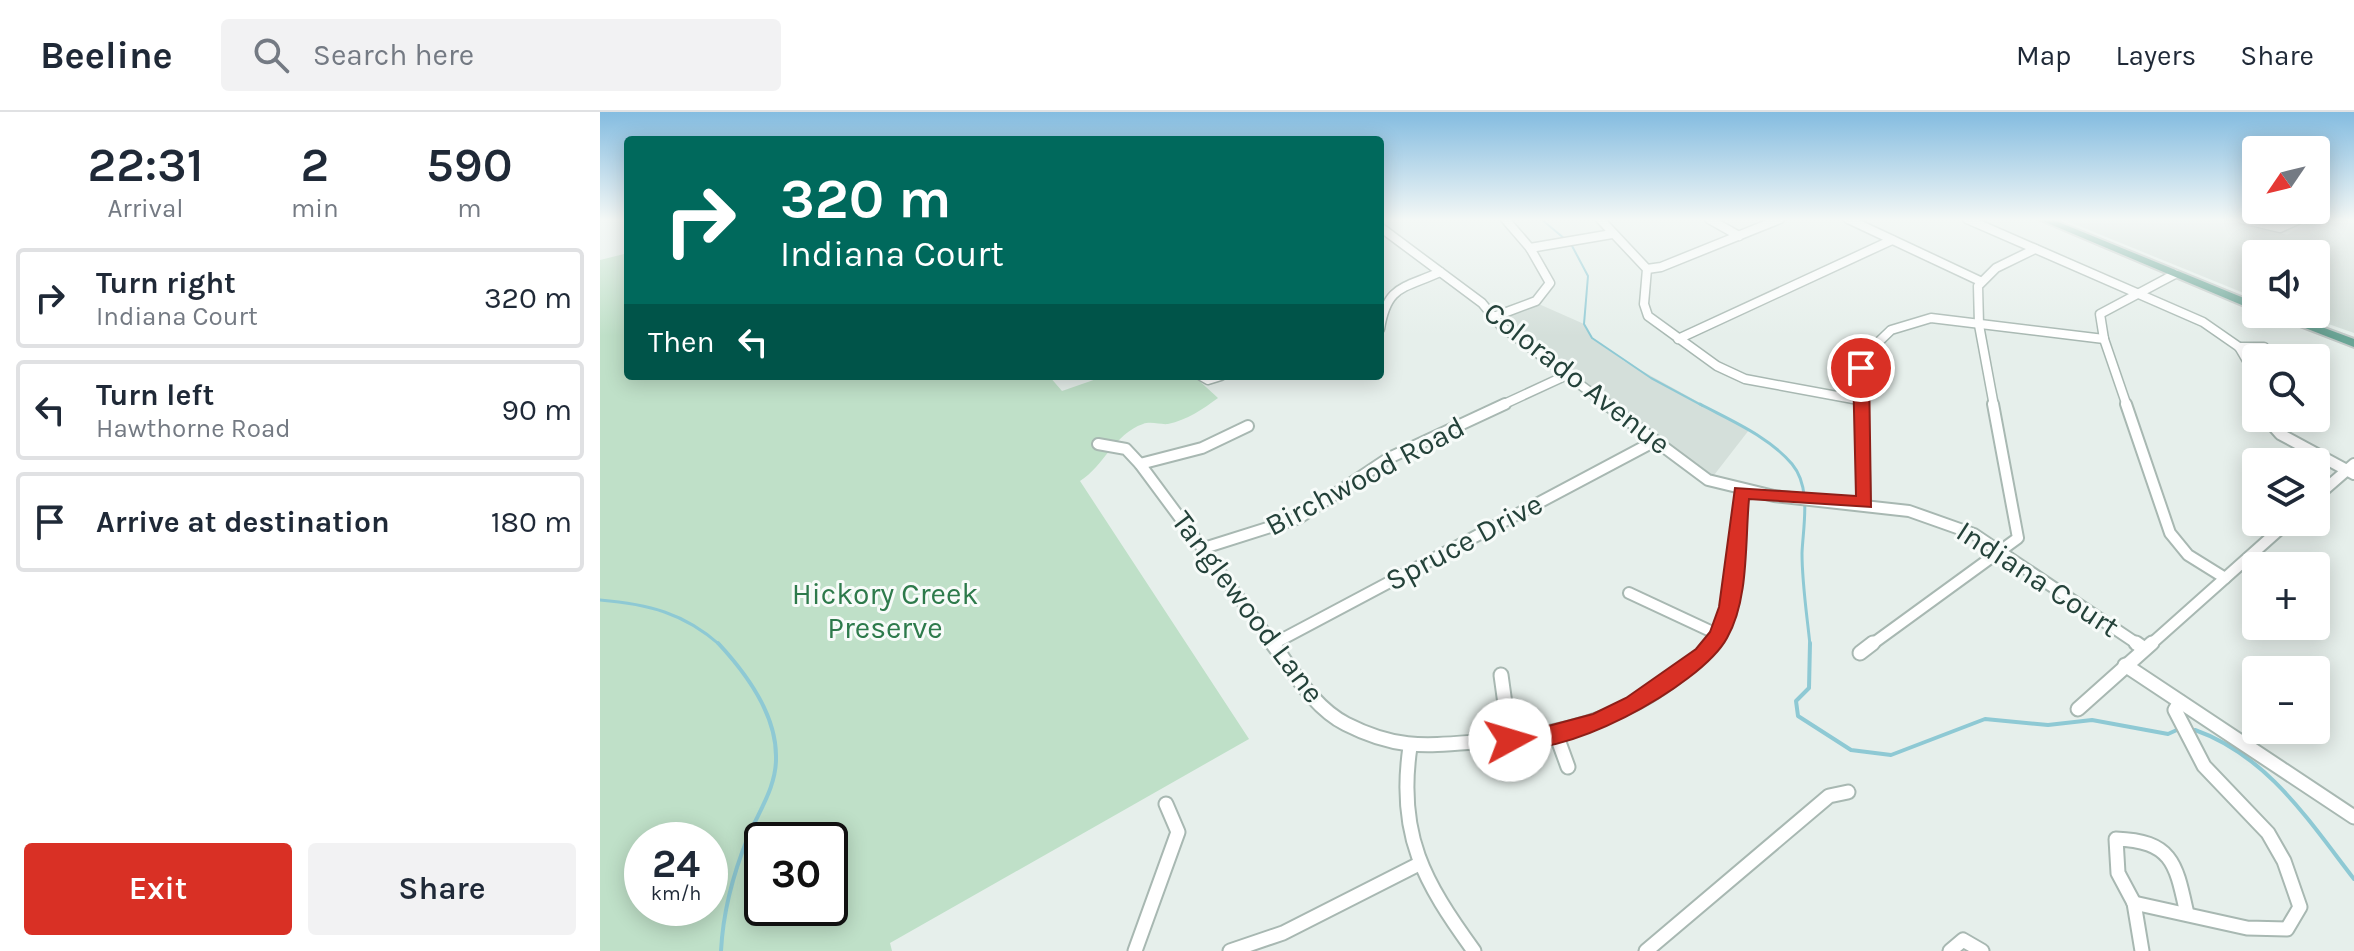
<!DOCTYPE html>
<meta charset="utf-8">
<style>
body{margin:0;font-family:Karla,sans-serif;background:#f2f2f3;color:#1f2937;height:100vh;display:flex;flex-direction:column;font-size:30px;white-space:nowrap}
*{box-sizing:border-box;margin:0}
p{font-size:26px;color:#747a83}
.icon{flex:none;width:44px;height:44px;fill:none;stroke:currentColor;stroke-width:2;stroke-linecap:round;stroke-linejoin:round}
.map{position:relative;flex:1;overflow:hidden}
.sheet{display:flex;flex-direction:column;background:#fff;width:600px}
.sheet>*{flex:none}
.hud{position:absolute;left:24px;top:24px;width:760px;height:244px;border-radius:8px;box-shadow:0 4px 20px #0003;background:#00695c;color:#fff;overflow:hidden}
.needle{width:52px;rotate:235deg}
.tools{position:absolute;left:1642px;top:24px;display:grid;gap:16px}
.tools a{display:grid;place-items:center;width:88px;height:88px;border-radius:8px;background:#fff;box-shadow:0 4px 20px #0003;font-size:40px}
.speed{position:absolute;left:24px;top:710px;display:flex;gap:16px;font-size:40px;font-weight:700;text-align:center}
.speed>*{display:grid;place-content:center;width:104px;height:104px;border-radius:50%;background:#fff;box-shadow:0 4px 20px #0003;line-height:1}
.speed small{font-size:20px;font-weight:400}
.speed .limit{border:4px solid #111;border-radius:12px;background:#fff;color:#111}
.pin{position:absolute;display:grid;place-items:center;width:68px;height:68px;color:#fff;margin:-34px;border:4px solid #fff;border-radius:50%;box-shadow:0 2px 8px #0007}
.me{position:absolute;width:88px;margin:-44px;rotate:84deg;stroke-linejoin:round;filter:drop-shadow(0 0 6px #0008)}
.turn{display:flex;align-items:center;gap:28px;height:168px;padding:0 24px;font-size:36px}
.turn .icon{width:104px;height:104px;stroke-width:2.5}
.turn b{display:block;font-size:56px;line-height:68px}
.then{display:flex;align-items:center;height:76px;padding:0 24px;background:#0003;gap:16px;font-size:30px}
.eta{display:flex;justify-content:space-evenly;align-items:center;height:136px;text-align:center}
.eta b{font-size:48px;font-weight:600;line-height:56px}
.primary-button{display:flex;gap:16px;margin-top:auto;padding:16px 24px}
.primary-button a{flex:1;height:92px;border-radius:8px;background:#d93025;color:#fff;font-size:32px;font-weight:600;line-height:92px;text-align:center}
.primary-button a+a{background:#f2f2f3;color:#1f2937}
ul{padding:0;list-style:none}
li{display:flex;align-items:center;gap:24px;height:100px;margin:0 16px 12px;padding:0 8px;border:4px solid #e0e1e3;border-radius:8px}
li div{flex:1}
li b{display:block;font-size:30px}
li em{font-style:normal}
header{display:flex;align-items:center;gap:48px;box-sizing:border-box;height:112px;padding:0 40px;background:#fff;border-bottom:2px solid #e0e1e3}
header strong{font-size:38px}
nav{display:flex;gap:44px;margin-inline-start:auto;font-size:28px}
.search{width:560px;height:72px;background:#f2f2f3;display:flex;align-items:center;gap:20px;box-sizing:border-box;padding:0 28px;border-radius:8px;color:#747a83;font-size:30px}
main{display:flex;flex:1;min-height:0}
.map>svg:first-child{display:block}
.built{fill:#d4dfda}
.green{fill:#bfe0c8;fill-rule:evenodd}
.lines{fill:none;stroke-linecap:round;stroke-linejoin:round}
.stream-far2{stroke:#8ec9d4;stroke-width:2}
.stream-far1{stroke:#8ec9d4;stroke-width:3}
.stream{stroke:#8ec9d4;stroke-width:4}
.street-far2-casing{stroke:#a8b8b2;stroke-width:11}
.street-far1-casing{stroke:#a8b8b2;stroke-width:14}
.street-casing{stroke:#a8b8b2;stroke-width:17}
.primary-casing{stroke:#c2cac8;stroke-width:4}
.street-far2{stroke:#fff;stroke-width:8}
.street-far1{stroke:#fff;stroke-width:10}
.street{stroke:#fff;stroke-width:13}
.primary{fill:#6aa596;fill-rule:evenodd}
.route{fill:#d93025;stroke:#8d1f18;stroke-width:2}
.labels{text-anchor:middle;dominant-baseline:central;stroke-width:6;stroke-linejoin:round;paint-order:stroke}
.street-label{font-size:30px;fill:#24423a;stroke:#f7fbf9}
.park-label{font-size:30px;fill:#2d7a4b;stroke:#f7fbf9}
</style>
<header>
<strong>Beeline</strong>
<div class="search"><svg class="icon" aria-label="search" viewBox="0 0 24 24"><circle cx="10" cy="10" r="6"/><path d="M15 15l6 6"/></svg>Search here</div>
<nav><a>Map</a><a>Layers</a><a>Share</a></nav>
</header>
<main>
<section class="sheet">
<div class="eta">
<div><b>22:31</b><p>Arrival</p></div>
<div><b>2</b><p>min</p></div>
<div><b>590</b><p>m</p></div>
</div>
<ul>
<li><svg class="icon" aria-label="right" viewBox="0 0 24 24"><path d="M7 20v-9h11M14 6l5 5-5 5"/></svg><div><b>Turn right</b><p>Indiana Court</p></div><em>320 m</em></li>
<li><svg class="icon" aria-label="left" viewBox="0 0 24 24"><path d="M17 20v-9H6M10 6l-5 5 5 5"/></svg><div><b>Turn left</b><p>Hawthorne Road</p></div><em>90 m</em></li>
<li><svg class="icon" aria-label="arrive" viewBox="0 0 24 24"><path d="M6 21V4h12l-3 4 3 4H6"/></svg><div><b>Arrive at destination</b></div><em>180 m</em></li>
</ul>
<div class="primary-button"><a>Exit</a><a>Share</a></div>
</section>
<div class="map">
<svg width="1754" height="839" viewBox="0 0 1754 839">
<rect width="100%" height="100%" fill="#e6efeb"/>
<!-- built -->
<g class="built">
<polygon points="1462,107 1644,107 1687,123 1713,107 1754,107 1754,221 1700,202 1716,202 1716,142 1656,142 1656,186"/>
<polygon points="932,189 984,212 992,226 1024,249 1149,318 1111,367 903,213 898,202"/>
</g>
<!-- green -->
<path class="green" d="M28 141V264H449L462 279 505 264H594L618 286C603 297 587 308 568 312 561 313 551 309 543 312 514 322 504 354 480 369L649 627 290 831 292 839H0V148ZM42 728H110V796H42ZM162 728H230V796H162Z"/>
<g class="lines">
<!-- stream-far2 -->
<g class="stream-far2">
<polyline points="941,107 965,127"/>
<polyline points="971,132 988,164 984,212 992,226 1051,266 1103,294"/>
</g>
<!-- stream-far1 -->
<g class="stream-far1">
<path d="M1100 292C1132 309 1168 324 1192 352 1212 376 1203 414 1202 441 1202 472 1207 503 1210 533"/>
<path d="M0 488C48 492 84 501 120 533"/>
</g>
<!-- stream -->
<g class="stream">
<path d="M118 531C146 561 176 601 176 644 177 674 159 699 148 725 133 762 123 800 121 839"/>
<polyline points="1210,531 1209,576 1196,589 1198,604 1251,638 1291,643 1385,607 1448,613 1492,608 1568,622 1579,617"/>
<path d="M1595 618C1667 643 1709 709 1754 767"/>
</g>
<!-- street-far2 casing -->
<g class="street-far2-casing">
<g id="street-far2">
<polyline points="1000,107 1047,157 1044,192 1048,204 1117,254 1145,267 1264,289"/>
<polyline points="1109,107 1139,124"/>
<polyline points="1248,107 1380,169"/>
<polyline points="1367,107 1603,210 1639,235 1656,264"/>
<polyline points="1642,107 1680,116 1700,107"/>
<polyline points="780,115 882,191 901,214 1009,294"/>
<polyline points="930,136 1012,122"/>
<polyline points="1047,157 1061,155 1180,107"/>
<polyline points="896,204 936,189 950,171 930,136 905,107"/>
<path d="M780 217C787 173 803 177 840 160"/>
<polyline points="1078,227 1292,128"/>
<polyline points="1639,235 1664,235"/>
<polyline points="601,264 608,268 621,264"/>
<polyline points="900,294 967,263"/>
<polyline points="1262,294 1261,256 1265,243 1291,218 1331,206 1504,227"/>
<polyline points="1394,294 1379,213 1378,174 1396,156 1435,137"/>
<polyline points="1527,294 1504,227 1500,202 1575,162"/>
</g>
</g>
<!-- street-far1 casing -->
<g class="street-far1-casing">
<g id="street-far1">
<polyline points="1006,292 1108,368 1174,384 1309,399 1374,422 1539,533"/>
<polyline points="1262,292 1265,390"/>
<polyline points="1526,292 1570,421 1588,443 1625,466"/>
<polyline points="1666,306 1680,322 1754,362"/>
<polyline points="498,332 526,337 540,352 674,533"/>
<polyline points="540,352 602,336 648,314"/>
<polyline points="1716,385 1754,352"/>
<polyline points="604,436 699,406 789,346 905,292"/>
<polyline points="1029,481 1119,523"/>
<polyline points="673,532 1055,329"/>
<path d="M1110 533C1139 500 1136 424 1141 380"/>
<polyline points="1271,533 1418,426 1393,292"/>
<polyline points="1550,533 1688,410"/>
</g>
</g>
<!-- street casing -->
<g class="street-casing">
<g id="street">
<path d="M672 531C694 560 713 595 746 612 795 637 823 634 876 630 967 624 1049 603 1112 531"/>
<polyline points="1536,531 1543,536"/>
<polyline points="1260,541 1273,531"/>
<polyline points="1525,553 1754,705"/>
<polyline points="901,563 910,628"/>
<polyline points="1478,597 1552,531"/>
<polyline points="956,622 968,655"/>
<path d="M810 635C797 723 824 770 874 839"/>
<polyline points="1534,791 1647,816 1687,817 1700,795 1684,749 1668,721 1604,654 1575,598 1580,590"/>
<path d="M1534 791 1518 761 1516 727C1573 729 1576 752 1587 802"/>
<polyline points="1534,791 1542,839"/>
<polyline points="535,839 578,720 566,692"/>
<polyline points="630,839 683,821 817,753"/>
<polyline points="1046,839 1229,684 1248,680"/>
<polyline points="1350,839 1363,828 1382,839"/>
</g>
</g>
<!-- primary casing -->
<g class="primary-casing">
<g id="primary">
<polygon points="1438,107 1451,107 1656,191 1656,199"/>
<polygon points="1669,202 1687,202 1754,227 1754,235"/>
</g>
</g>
<!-- street-far2 -->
<use href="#street-far2" class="street-far2"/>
<!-- street-far1 -->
<use href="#street-far1" class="street-far1"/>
<!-- street -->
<use href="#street" class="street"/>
<!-- primary -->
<use href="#primary" class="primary"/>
</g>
<!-- sky -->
<linearGradient id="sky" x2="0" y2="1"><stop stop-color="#84bce0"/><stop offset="0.48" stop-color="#f4f8f6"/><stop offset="1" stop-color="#f4f8f6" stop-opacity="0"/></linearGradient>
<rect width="1754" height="224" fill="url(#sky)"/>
<!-- route -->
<path class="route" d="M1261 251 1269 256 1271 395 1149 387C1145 430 1149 488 1127 526 1101 574 956 653 902 634L899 628 902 621 937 617 993 602 1026 586 1096 537 1110 520 1119 495 1135 376 1256 384 1253 256Z"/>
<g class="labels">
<!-- street labels -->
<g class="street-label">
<text transform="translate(977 266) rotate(38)">Colorado Avenue</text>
<text transform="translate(765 364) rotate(-28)">Birchwood Road</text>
<text transform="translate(864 430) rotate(-28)">Spruce Drive</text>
<text transform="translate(1438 467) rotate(33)">Indiana Court</text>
<text transform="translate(648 495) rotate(53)">Tanglewood Lane</text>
</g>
<!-- park labels -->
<g class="park-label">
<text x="285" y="482">Hickory Creek<tspan x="285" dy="34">Preserve</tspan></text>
</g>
</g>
</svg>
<div class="tools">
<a><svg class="needle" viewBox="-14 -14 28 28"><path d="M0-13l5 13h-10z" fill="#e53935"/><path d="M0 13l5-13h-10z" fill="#747a83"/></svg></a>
<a><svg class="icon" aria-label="sound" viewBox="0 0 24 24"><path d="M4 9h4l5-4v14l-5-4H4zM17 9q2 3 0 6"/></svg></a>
<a><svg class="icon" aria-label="search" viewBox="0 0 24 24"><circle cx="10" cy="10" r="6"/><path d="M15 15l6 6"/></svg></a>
<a><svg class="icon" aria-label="layers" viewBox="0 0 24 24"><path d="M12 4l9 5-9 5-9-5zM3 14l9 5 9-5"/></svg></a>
<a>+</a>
<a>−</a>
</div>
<div class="speed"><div>24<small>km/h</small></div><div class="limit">30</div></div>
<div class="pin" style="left:1261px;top:256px;background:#d93025"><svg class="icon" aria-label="arrive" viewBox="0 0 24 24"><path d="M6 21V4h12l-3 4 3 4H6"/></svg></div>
<svg class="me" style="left:910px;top:628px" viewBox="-20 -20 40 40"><circle r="19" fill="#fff"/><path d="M0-13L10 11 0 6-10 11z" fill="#d93025"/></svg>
<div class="hud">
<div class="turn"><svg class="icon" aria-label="right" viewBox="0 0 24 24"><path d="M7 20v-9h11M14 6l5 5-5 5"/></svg><div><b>320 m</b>Indiana Court</div></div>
<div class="then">Then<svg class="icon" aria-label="left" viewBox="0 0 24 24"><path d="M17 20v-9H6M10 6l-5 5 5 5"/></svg></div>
</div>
</div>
</main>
